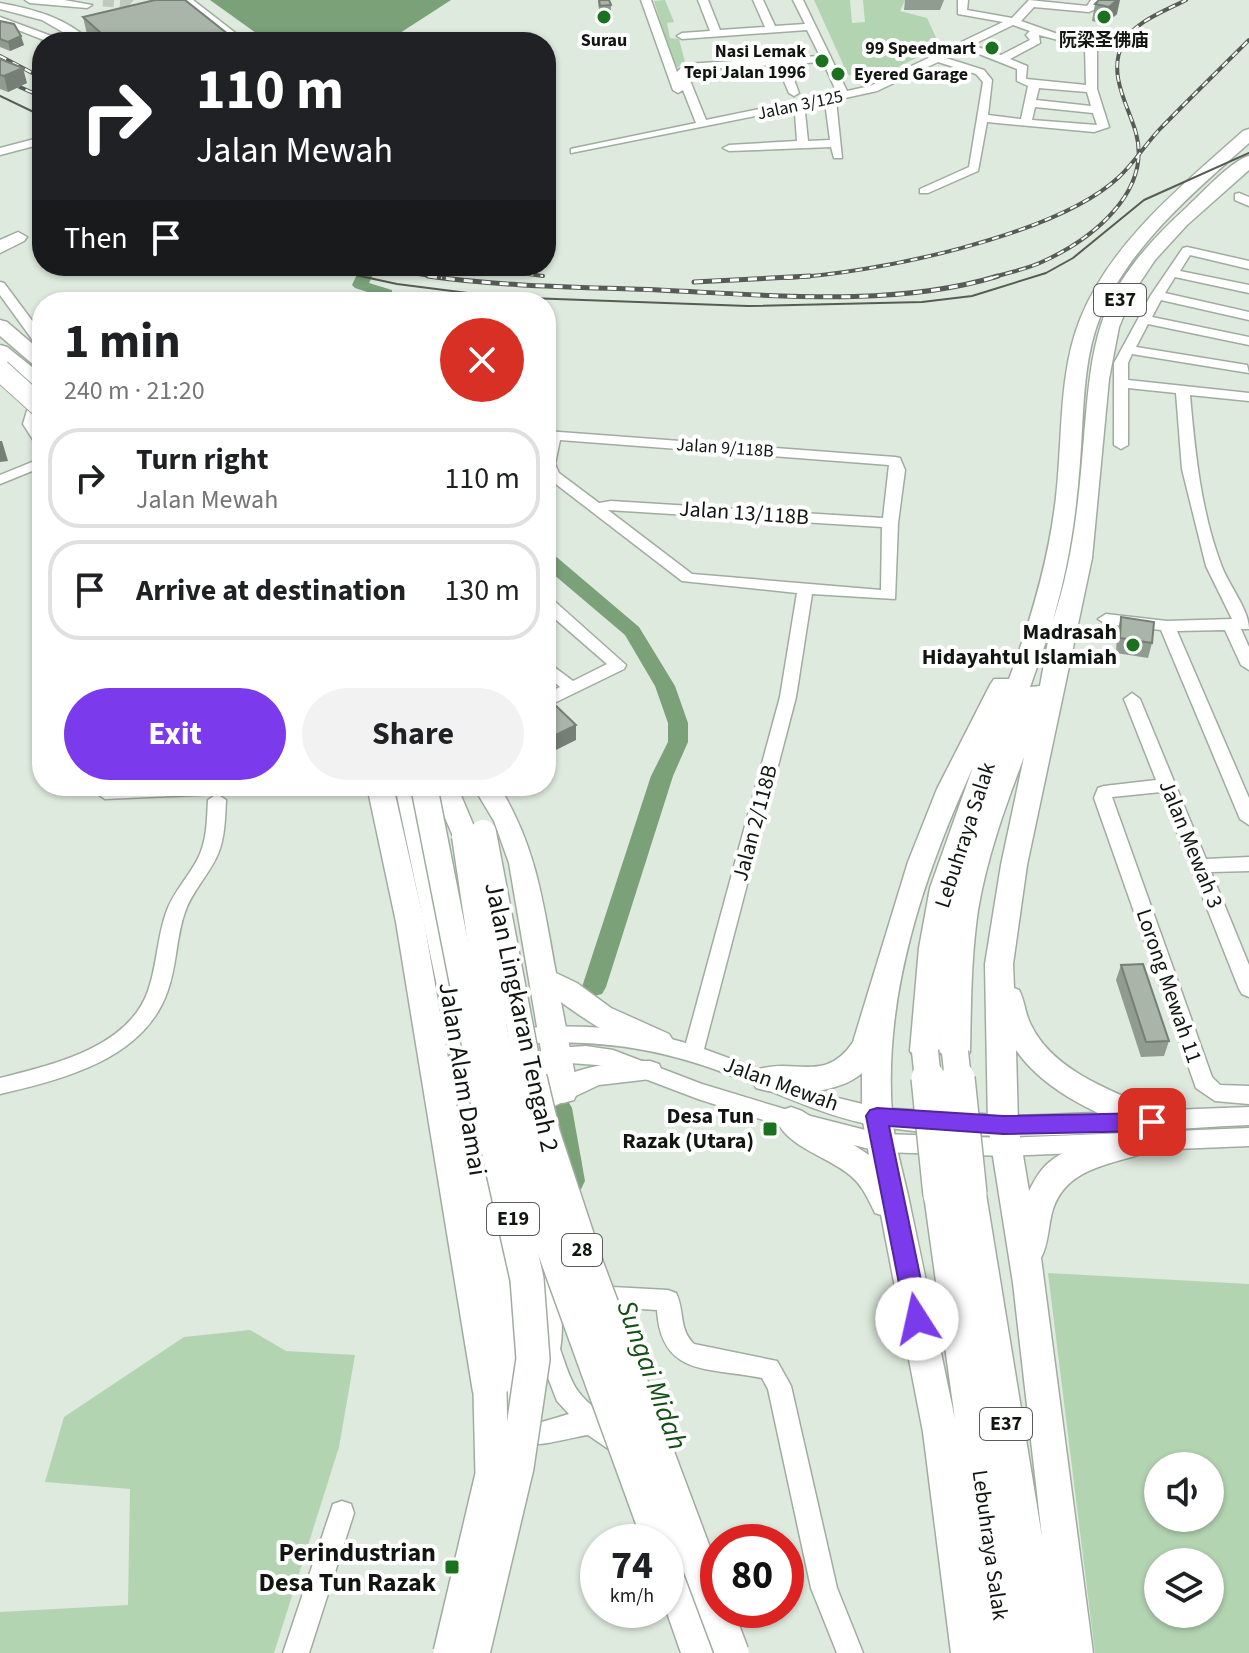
<!DOCTYPE html>
<meta charset="utf-8">
<style>
body{margin:0;font-family:"Source Sans 3","Noto Sans SC",sans-serif;background:#f2f2f2;color:#202124;height:100vh;display:flex;flex-direction:column;font-size:30px;white-space:nowrap}
*{box-sizing:border-box;margin:0}
p{font-size:26px;color:#757577}
.icon{flex:none;width:44px;height:44px;fill:none;stroke:currentColor;stroke-width:2;stroke-linecap:round;stroke-linejoin:round}
.map{position:relative;flex:1;overflow:hidden}
.panel{position:absolute;left:32px;top:292px;width:524px;height:504px;display:flex;flex-direction:column;background:#fff;border-radius:32px;box-shadow:0 2px 6px #0004}
.panel>*{flex:none}
.hud{position:absolute;left:32px;top:32px;width:524px;height:244px;border-radius:32px;box-shadow:0 2px 6px #0004;background:#202124;color:#fff;overflow:hidden}
.controls{position:absolute;left:1144px;top:1452px;display:grid;gap:16px}
.controls a{display:grid;place-items:center;width:80px;height:80px;border-radius:50%;background:#fff;box-shadow:0 2px 6px #0004;font-size:40px}
.speed{position:absolute;left:580px;top:1524px;display:flex;gap:16px;font-size:40px;font-weight:700;text-align:center}
.speed>*{display:grid;place-content:center;width:104px;height:104px;border-radius:50%;background:#fff;box-shadow:0 2px 6px #0004;line-height:1}
.speed small{font-size:20px;font-weight:400}
.speed .limit{border:12px solid #d22;background:#fff;color:#111}
.pin{position:absolute;display:grid;place-items:center;width:68px;height:68px;color:#fff;margin:-34px;border-radius:16px;box-shadow:0 4px 12px #0006}
.me{position:absolute;width:88px;margin:-44px;rotate:350deg;stroke-linejoin:round;filter:drop-shadow(0 0 6px #0008)}
.turn{display:flex;align-items:center;gap:28px;height:168px;padding:0 32px;font-size:36px}
.turn .icon{width:104px;height:104px;stroke-width:2.5}
.turn b{display:block;font-size:56px;line-height:68px}
.then{display:flex;align-items:center;height:76px;padding:0 32px;background:#0003;gap:16px;font-size:30px}
.round{display:grid;place-items:center;flex:none;width:84px;height:84px;border-radius:42px;background:#f2f2f2}
.head{display:flex;align-items:center;justify-content:space-between;height:136px;padding:0 32px}
h1{font-size:48px;font-weight:700;line-height:60px}
.cta{display:flex;gap:16px;margin-top:auto;padding:16px 32px}
.cta a{flex:1;height:92px;border-radius:48px;background:#7c3aed;color:#fff;font-size:32px;font-weight:700;line-height:92px;text-align:center}
.cta a+a{background:#f2f2f2;color:#202124}
ul{padding:0;list-style:none}
li{display:flex;align-items:center;gap:24px;height:100px;margin:0 16px 12px;padding:0 16px;border:4px solid #e0e0e0;border-radius:32px}
li div{flex:1}
li b{display:block;font-size:30px}
li em{font-style:normal}
.map>svg:first-child{display:block}
.green{fill:#b3d4b1;fill-rule:evenodd}
.water{fill:#7aa177}
.lines{fill:none;stroke-linecap:round;stroke-linejoin:round}
.river{fill:#7aa177;fill-rule:evenodd}
.minor-tunnel{stroke:#bfcabf;stroke-width:11;stroke-dasharray:11 6;stroke-linecap:butt}
.minor-casing{stroke:#a1aca0;stroke-width:3}
.major-casing{stroke:#a1aca0;stroke-width:3}
.highway-casing{stroke:#a1aca0;stroke-width:3}
.minor{fill:#fff;fill-rule:evenodd}
.major{fill:#fff;fill-rule:evenodd}
.highway{fill:#fff;fill-rule:evenodd}
.tram{stroke:#565c55;stroke-width:2}
.rail-far1-casing{stroke:#565c55;stroke-width:4}
.rail-casing{stroke:#565c55;stroke-width:5}
.rail-far1{stroke:#fff;stroke-width:2;stroke-dasharray:7;stroke-linecap:butt}
.rail{stroke:#fff;stroke-width:3;stroke-dasharray:9;stroke-linecap:butt}
.highway-bridge-far2-casing{stroke:#a1aca0;stroke-width:23;stroke-linecap:butt}
.highway-bridge-far1-casing{stroke:#a1aca0;stroke-width:29;stroke-linecap:butt}
.highway-bridge-casing{stroke:#a1aca0;stroke-width:36;stroke-linecap:butt}
.highway-bridge-far2{stroke:#fff;stroke-width:21}
.highway-bridge-far1{stroke:#fff;stroke-width:26}
.highway-bridge{stroke:#fff;stroke-width:33}
.wall{fill:#919c90}
.shaded-wall{fill:#767f76}
.building{fill:#a9b5a8;stroke:#767f76;stroke-width:2}
.route{fill:#7c3aed;stroke:#51269a;stroke-width:2}
.poi-dot{fill:#1b721e;stroke:#fff;stroke-width:3}
.labels{text-anchor:middle;dominant-baseline:central;stroke-width:8;stroke-linejoin:round;paint-order:stroke}
.far-poi-label{font-size:18px;font-weight:bold;fill:#121612;stroke:#fff}
.far-street-label{font-size:18px;fill:#121612;stroke:#fff}
.shield{fill:#fff;stroke:#595c59;stroke-width:2}
.shield-label{font-size:20px;font-weight:bold;fill:#121612}
.street-label{font-size:22px;fill:#121612;stroke:#fff}
.poi-label{font-size:22px;font-weight:bold;fill:#121612;stroke:#fff;text-anchor:end}
.near-street-label{font-size:26px;fill:#121612;stroke:#fff}
.near-poi-label{font-size:26px;font-weight:bold;fill:#121612;stroke:#fff;text-anchor:end}
.near-water-label{font-size:28px;font-style:italic;fill:#154e16;stroke:#fff}
</style>
<div class="map">
<svg width="1249" height="1653" viewBox="0 0 1249 1653">
<rect width="100%" height="100%" fill="#deeadd"/>
<!-- green -->
<g class="green">
<polygon points="665,0 674,22 667,23 670,38 679,39 685,62 675,69 654,1"/>
<polygon points="814,0 850,0 852,23 865,22 863,0 905,0 900,11 927,18 940,46 882,75 848,75"/>
<path d="M1048 1273 1249 1284V1653H1095ZM1158 1466H1210V1518H1158ZM1158 1562H1210V1614H1158Z"/>
<polygon points="250,1330 286,1351 355,1355 339,1447 274,1653 0,1653 0,1612 128,1605 130,1489 45,1482 64,1417 184,1337"/>
</g>
<!-- water -->
<polygon class="water" points="210,0 451,0 400,33 392,42 278,42 256,33"/>
<g class="lines">
<!-- river -->
<g class="river">
<polygon points="361,266 377,266 369,283 392,290 392,296 386,298 355,288 352,285"/>
<polygon points="546,552 553,554 639,627 675,686 688,723 688,742 673,776 606,987 602,994 594,996 586,994 582,987 651,776 668,742 668,723 655,686 625,635 546,568"/>
<polygon points="559,1097 568,1101 572,1108 585,1181 581,1189 572,1192 563,1189 559,1181 546,1108 550,1101"/>
</g>
<!-- minor-tunnel -->
<polyline class="minor-tunnel" points="103,1 130,3 174,42"/>
<!-- minor casing -->
<g class="minor-casing">
<g id="minor">
<polygon points="25,0 64,0 92,5 87,8 30,3"/>
<polygon points="182,0 193,0 247,42 236,42"/>
<path d="M641 0H651L677 72 685 64 820 56 807 30 682 39 677 36 682 33 710 31 698 0H708L720 30 765 27 753 0H763L775 26 805 24 793 0H803L847 91 870 86 1003 22 958 14V0H968L967 10 1012 18 1029 0 1087 6 1091 0H1101L1098 8 1089 12 1034 7 1021 21 1069 38 1092 42 1097 49V89L1109 127 1094 132 987 122 978 171 928 193H920V189L969 167 983 82 976 74 938 62 877 91 836 100 842 158H834L831 147 729 151 723 148 729 145 797 141 795 113 800 110 805 113 808 141 830 140 825 102 571 153V149L575 148 696 123 683 90 678 93 673 90ZM1013 25 1030 31 1026 35 1030 40 1001 55 972 45ZM1039 35 1085 47 1086 85 1026 79 1027 66 1010 59 1040 43ZM969 47V50L1017 69V81L1028 86 1021 119 988 115 992 80 984 70 946 58ZM823 62 837 93 706 120 687 73 689 70 777 65 789 93 794 96 799 93 788 64ZM1039 88 1087 92 1091 106 1036 100ZM1035 107 1093 113 1097 125 1032 120Z"/>
<path d="M0 3C33 9 67 18 91 42H80L42 20 0 9Z"/>
<polygon points="0,17 62,40 63,42 49,42 0,23"/>
<polygon points="42,137 42,144 0,155 0,148"/>
<polygon points="1239,193 1249,197 1249,206 1235,200 1235,194"/>
<path d="M1187 247 1249 261V269L1190 255 1180 271 1249 285V293L1175 277 1165 293 1249 312V320L1161 300 1152 317 1249 337V345L1148 324 1136 347 1247 365 1249 373 1132 354 1128 363V380L1249 393V401L1190 395C1195 452 1201 513 1222 567 1230 587 1249 610 1249 629H1241L1249 647V670L1241 665 1225 630 1177 631 1249 798V825L1240 819 1161 630 1106 624 1098 619 1106 614 1167 621 1232 619 1206 566 1182 469 1176 393 1128 388V445L1121 449 1114 445V363L1151 295 1183 248Z"/>
<polygon points="0,282 4,283 42,334 42,347 37,346 0,295"/>
<polygon points="39,390 42,391 42,407 37,424 42,432 42,447 37,446 23,424 32,394"/>
<path d="M546 431 895 457 900 458 905 470 898 523 895 599 812 594 796 697 704 1049 838 1098 879 1108 1017 1116 1249 1107V1125C1130 1130 983 1147 867 1124 820 1114 775 1092 730 1075 654 1046 591 1038 510 1045L503 1043 500 1037 503 1031 510 1029C570 1024 627 1025 686 1043L780 697 797 593 682 581 548 478ZM560 440 889 465 883 518 611 501 599 503 559 473 555 464ZM608 510 882 527 881 590 692 574Z"/>
<polygon points="42,458 42,467 0,484 0,475"/>
<polygon points="546,598 552,599 626,665 624,669 546,707 546,694 560,687 546,675 546,661 573,681 607,664 546,611"/>
<polygon points="1132,693 1140,699 1206,859 1249,857 1249,871 1211,872 1249,965 1249,997 1242,994 1239,989 1161,792 1112,797 1212,1077 1220,1085 1249,1086 1249,1104 1215,1101 1196,1088 1094,798 1098,788 1104,786 1156,780 1124,699"/>
<path d="M98 786H260L251 792 217 794 226 800C225 818 225 837 218 854 209 875 192 891 185 912 176 937 177 965 168 990 145 1059 64 1079 0 1094V1078C52 1065 128 1048 148 991 157 966 157 938 166 913 173 891 191 875 200 854 207 837 207 818 208 800L217 794 105 799 96 793Z"/>
<polygon points="586,1046 613,1050 702,1084 791,1111 881,1134 1006,1138 1249,1128 1249,1146 1006,1156 881,1152 791,1129 698,1099 611,1066 542,1061 539,1055 542,1049"/>
<path d="M594 1286 668 1290 676 1293C685 1311 678 1328 694 1344L777 1361 791 1386 837 1588 863 1653H837L811 1588 768 1389 762 1378C711 1367 661 1378 657 1310L594 1306 586 1303 583 1296 586 1289Z"/>
<path d="M547 1333 555 1336C562 1352 566 1370 574 1385 587 1409 622 1423 632 1445L629 1453 620 1457 588 1435C572 1437 538 1448 525 1443L521 1435 525 1427 569 1414 557 1401 535 1344 539 1336Z"/>
<polygon points="342,1501 351,1504 354,1513 309,1653 283,1653 330,1513 333,1504"/>
</g>
</g>
<!-- major casing -->
<g class="major-casing">
<g id="major">
<polygon points="395,786 417,786 473,1043 518,1338 525,1407 525,1425 520,1435 510,1439 500,1435 495,1425 490,1338 449,1043"/>
<path d="M650 1061 659 1064 662 1071 659 1078 599 1085 550 1108 541 1105 537 1098C553 1068 620 1060 650 1061Z"/>
<path d="M540 1264 550 1267C562 1294 567 1339 555 1366L545 1370 535 1366 531 1357 533 1316 526 1276 530 1267Z"/>
</g>
</g>
<!-- highway casing -->
<g class="highway-casing">
<g id="highway">
<path d="M1249 129V143C1193 193 1129 246 1100 317 1082 362 1084 414 1080 462 1076 517 1068 570 1052 623 1073 563 1079 500 1084 437 1088 395 1090 351 1106 311 1123 270 1155 236 1188 206 1202 193 1232 160 1249 156V170L1187 225 1155 260 1133 293 1119 327 1109 379 1092 558 1027 865 1013 964 1014 988 1019 990C1025 1001 1025 1014 1031 1025 1054 1073 1118 1093 1163 1113L1167 1122 1163 1131 1152 1135C1105 1118 1045 1093 1016 1050L1018 1125 1029 1191C1035 1179 1041 1168 1052 1160 1069 1146 1126 1127 1147 1134L1151 1143 1147 1152C1111 1165 1067 1167 1053 1209 1048 1225 1049 1243 1041 1258L1093 1653H951L923 1432 881 1215 875 1213C868 1199 863 1186 851 1176 828 1156 790 1149 776 1120L780 1111 791 1107 802 1111 869 1155 862 1116V1073C839 1094 784 1097 756 1088L751 1079 756 1070C795 1057 825 1084 853 1042L908 862 937 789 990 685 994 679H1009C1031 620 1049 560 1056 497 1063 439 1058 372 1081 317 1113 240 1183 185 1243 131ZM1050 630 1040 686 1030 687ZM1024 757 1001 865 985 964 988 1125 1013 1283 1042 1537 986 1194 981 1184 970 1181 959 1184 955 1193 951 1185 940 1182 929 1185 924 1195 955 1419C940 1349 926 1279 911 1210 905 1178 894 1146 892 1114 883 994 924 875 973 767L930 888 919 948 910 1051 915 1059 925 1063 935 1059 940 1051 942 1010 940 1052 945 1060 955 1064 965 1060 970 1052C971 1005 971 957 978 910 987 857 1005 807 1024 757Z"/>
<polygon points="18,232 27,237 24,241 0,253 0,240"/>
<polygon points="0,320 7,322 42,352 42,368 35,366 0,336"/>
<polygon points="0,345 7,347 42,375 42,391 35,389 0,361"/>
<polygon points="367,786 393,786 424,922 507,1392 502,1403 490,1408 478,1403 473,1392 396,922"/>
<polygon points="431,786 457,786 478,836 474,843 465,845 456,843"/>
<path d="M473 786H499C537 848 543 903 556 973L577 983 611 1008 669 1034 674 1042 669 1050C642 1059 584 1019 561 1002L578 1091 574 1100 563 1103 552 1100 548 1091 509 863 494 821Z"/>
<polygon points="666,1541 679,1546 719,1653 681,1653 666,1610 666,1542 663,1542"/>
</g>
</g>
<!-- minor -->
<use href="#minor" class="minor"/>
<!-- major -->
<use href="#major" class="major"/>
<!-- highway -->
<use href="#highway" class="highway"/>
<!-- tram -->
<g class="tram">
<polyline points="0,96 42,116"/>
<polyline points="314,266 397,284 499,297 748,306 922,302 972,296 1046,273 1073,258 1144,200 1249,153"/>
</g>
<!-- rail-far1 casing -->
<g class="rail-far1-casing">
<g id="rail-far1">
<polyline points="0,56 42,78"/>
<polyline points="0,78 42,97"/>
<polyline points="372,266 442,278"/>
<polyline points="471,266 543,276"/>
<path d="M786 278C872 274 1056 236 1119 177 1134 163 1145 145 1159 130 1188 100 1219 70 1249 40"/>
<path d="M992 278C1009 272 1028 269 1044 261 1092 239 1152 192 1136 133 1128 105 1108 75 1122 45 1133 22 1165 11 1186 0"/>
</g>
</g>
<!-- rail casing -->
<g class="rail-casing">
<g id="rail">
<path d="M428 276C505 287 582 287 659 290 767 295 894 308 998 276"/>
<polyline points="694,282 810,276"/>
</g>
</g>
<!-- rail-far1 -->
<use href="#rail-far1" class="rail-far1"/>
<!-- rail -->
<use href="#rail" class="rail"/>
<!-- highway-bridge-far2 casing -->
<g class="highway-bridge-far2-casing">
<polyline id="highway-bridge-far2" points="0,370 42,408"/>
</g>
<!-- highway-bridge-far1 casing -->
<g class="highway-bridge-far1-casing">
<g id="highway-bridge-far1">
<polyline points="424,786 482,1080"/>
<polyline points="483,833 530,1080"/>
<polyline points="465,836 494,1030 505,1080"/>
<polyline points="925,1051 928,1080"/>
<polyline points="955,1052 958,1080"/>
</g>
</g>
<!-- highway-bridge casing -->
<g class="highway-bridge-casing">
<g id="highway-bridge">
<polyline points="505,1078 524,1167 660,1542"/>
<polyline points="530,1078 544,1136 587,1266 732,1653"/>
<polyline points="928,1078 940,1195"/>
<polyline points="958,1078 970,1194"/>
<polyline points="450,1653 492,1475 490,1392"/>
<polyline points="473,1653 517,1467 533,1359 527,1279 482,1078"/>
</g>
</g>
<!-- highway-bridge-far2 -->
<use href="#highway-bridge-far2" class="highway-bridge-far2"/>
<!-- highway-bridge-far1 -->
<use href="#highway-bridge-far1" class="highway-bridge-far1"/>
<!-- highway-bridge -->
<use href="#highway-bridge" class="highway-bridge"/>
</g>
<!-- wall -->
<g class="wall">
<polygon points="598,0 609,0 611,5 611,22 600,23"/>
<polygon points="905,0 944,0 940,10 904,10"/>
<polygon points="1099,0 1117,14 1106,24 1092,21 1095,4"/>
<polygon points="83,17 238,42 95,42 87,34"/>
<polygon points="0,21 24,45 10,51 0,47"/>
<polygon points="0,59 27,83 8,92 0,89"/>
<polygon points="1121,617 1152,643 1148,658 1116,653 1117,633"/>
<polygon points="1121,965 1169,1041 1164,1056 1141,1057 1116,980"/>
</g>
<!-- shaded-wall -->
<g class="shaded-wall">
<polygon points="1117,0 1120,0 1117,14 1106,24 1109,7"/>
<polygon points="21,36 24,45 10,51 8,42"/>
<polygon points="23,68 27,83 8,92 4,76"/>
<polygon points="0,441 2,441 8,461 0,462"/>
<polygon points="576,725 576,740 546,755 546,740"/>
</g>
<!-- building -->
<g class="building">
<polygon points="155,0 185,0 238,42 111,42 83,17"/>
<polygon points="599,0 609,0 611,5 600,6"/>
<polygon points="1099,0 1117,0 1109,7 1095,4"/>
<polygon points="0,21 14,24 21,36 8,42 0,39"/>
<polygon points="0,59 23,68 4,76 0,75"/>
<polygon points="1121,617 1154,622 1152,643 1120,638"/>
<polygon points="554,704 576,725 546,740 546,708"/>
<polygon points="1143,964 1169,1041 1146,1042 1121,965"/>
</g>
<!-- route -->
<polygon class="route" points="877,1108 1003,1116 1152,1113 1160,1116 1163,1122 1160,1128 1152,1131 1003,1134 889,1126 929,1319 925,1327 917,1330 909,1327 906,1319 866,1116 870,1110"/>
<!-- markers -->
<g class="poi-dot">
<circle cx="604" cy="17" r="8"/>
<circle cx="1104" cy="17" r="8"/>
<circle cx="992" cy="48" r="8"/>
<circle cx="822" cy="61" r="8"/>
<circle cx="838" cy="74" r="8"/>
<circle cx="1133" cy="645" r="8"/>
<rect x="762" y="1121" width="16" height="16" rx="4"/>
<rect x="444" y="1559" width="16" height="16" rx="4"/>
</g>
<g class="labels">
<!-- far-poi labels -->
<g class="far-poi-label">
<text x="604" y="40">Surau</text>
<text x="1104" y="40">阮梁圣佛庙</text>
<text x="976" y="48" text-anchor="end">99 Speedmart</text>
<text x="806" y="51" text-anchor="end">Nasi Lemak<tspan x="806" dy="21">Tepi Jalan 1996</tspan></text>
<text x="854" y="74" text-anchor="start">Eyered Garage</text>
</g>
<!-- far-street labels -->
<g class="far-street-label">
<text transform="translate(800 105) rotate(-12)">Jalan 3/125</text>
<text transform="translate(725 448) rotate(4)">Jalan 9/118B</text>
</g>
<!-- shield labels -->
<g class="shield">
<rect x="1094" y="284" width="52" height="32" rx="6"/>
<rect x="487" y="1203" width="52" height="32" rx="6"/>
<rect x="562" y="1234" width="40" height="32" rx="6"/>
<rect x="980" y="1408" width="52" height="32" rx="6"/>
</g>
<g class="shield-label">
<text x="1120" y="300">E37</text>
<text x="513" y="1219">E19</text>
<text x="582" y="1250">28</text>
<text x="1006" y="1424">E37</text>
</g>
<!-- street labels -->
<g class="street-label">
<text transform="translate(744 513) rotate(4)">Jalan 13/118B</text>
<text transform="translate(755 823) rotate(-75)">Jalan 2/118B</text>
<text transform="translate(965 835) rotate(-72)">Lebuhraya Salak</text>
<text transform="translate(1191 844) rotate(68)">Jalan Mewah 3</text>
<text transform="translate(1169 986) rotate(71)">Lorong Mewah 11</text>
<text transform="translate(781 1084) rotate(20)">Jalan Mewah</text>
<text transform="translate(990 1545) rotate(82)">Lebuhraya Salak</text>
</g>
<!-- poi labels -->
<g class="poi-label">
<text x="1117" y="632">Madrasah<tspan x="1117" dy="25">Hidayahtul Islamiah</tspan></text>
<text x="754" y="1116">Desa Tun<tspan x="754" dy="25">Razak (Utara)</tspan></text>
</g>
<!-- near-street labels -->
<g class="near-street-label">
<text transform="translate(522 1017) rotate(78)">Jalan Lingkaran Tengah 2</text>
<text transform="translate(463 1079) rotate(81)">Jalan Alam Damai</text>
</g>
<!-- near-poi labels -->
<g class="near-poi-label">
<text x="436" y="1552">Perindustrian<tspan x="436" dy="30">Desa Tun Razak</tspan></text>
</g>
<!-- near-water labels -->
<g class="near-water-label">
<text transform="translate(652 1375) rotate(70)">Sungai Midah</text>
</g>
</g>
</svg>
<div class="controls">
<a><svg class="icon" aria-label="sound" viewBox="0 0 24 24"><path d="M4 9h4l5-4v14l-5-4H4zM17 9q2 3 0 6"/></svg></a>
<a><svg class="icon" aria-label="layers" viewBox="0 0 24 24"><path d="M12 4l9 5-9 5-9-5zM3 14l9 5 9-5"/></svg></a>
</div>
<div class="speed"><div>74<small>km/h</small></div><div class="limit">80</div></div>
<div class="pin" style="left:1152px;top:1122px;background:#d93025"><svg class="icon" aria-label="arrive" viewBox="0 0 24 24"><path d="M6 21V4h12l-3 4 3 4H6"/></svg></div>
<svg class="me" style="left:917px;top:1319px" viewBox="-20 -20 40 40"><circle r="19" fill="#fff"/><path d="M0-13L10 11 0 6-10 11z" fill="#7c3aed"/></svg>
<div class="hud">
<div class="turn"><svg class="icon" aria-label="right" viewBox="0 0 24 24"><path d="M7 20v-9h11M14 6l5 5-5 5"/></svg><div><b>110 m</b>Jalan Mewah</div></div>
<div class="then">Then<svg class="icon" aria-label="arrive" viewBox="0 0 24 24"><path d="M6 21V4h12l-3 4 3 4H6"/></svg></div>
</div>
<section class="panel">
<div class="head"><div><h1>1 min</h1><p>240 m · 21:20</p></div><a class="round" style="background:#d93025;color:#fff"><svg class="icon" aria-label="close" viewBox="0 0 24 24"><path d="M6 6l12 12M18 6L6 18"/></svg></a></div>
<ul>
<li><svg class="icon" aria-label="right" viewBox="0 0 24 24"><path d="M7 20v-9h11M14 6l5 5-5 5"/></svg><div><b>Turn right</b><p>Jalan Mewah</p></div><em>110 m</em></li>
<li><svg class="icon" aria-label="arrive" viewBox="0 0 24 24"><path d="M6 21V4h12l-3 4 3 4H6"/></svg><div><b>Arrive at destination</b></div><em>130 m</em></li>
</ul>
<div class="cta"><a>Exit</a><a>Share</a></div>
</section>
</div>
